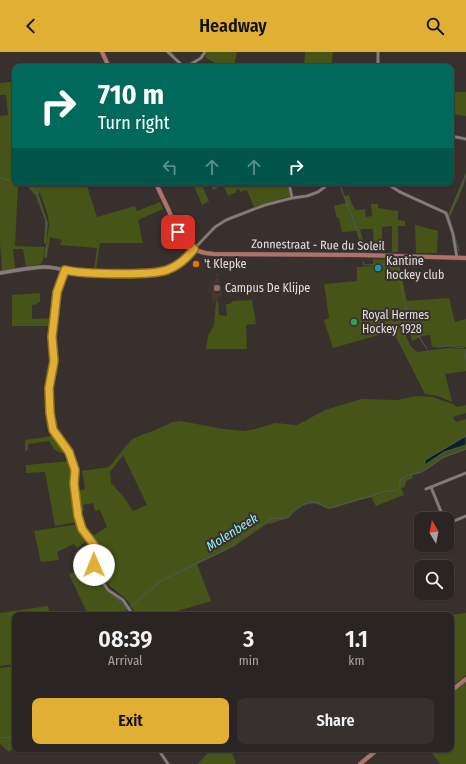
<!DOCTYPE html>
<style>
body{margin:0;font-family:"Fira Sans Condensed",sans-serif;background:#36302f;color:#f1f3f6;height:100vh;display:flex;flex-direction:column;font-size:15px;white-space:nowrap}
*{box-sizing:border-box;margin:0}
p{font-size:13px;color:#a5a4a5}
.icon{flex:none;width:22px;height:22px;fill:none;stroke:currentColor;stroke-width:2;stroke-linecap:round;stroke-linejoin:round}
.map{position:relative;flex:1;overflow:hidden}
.panel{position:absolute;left:12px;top:560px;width:442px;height:140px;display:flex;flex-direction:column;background:#2a2422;border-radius:8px;box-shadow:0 1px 3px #0004,0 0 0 1px #464140}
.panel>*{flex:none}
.top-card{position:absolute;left:12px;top:12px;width:442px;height:122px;border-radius:8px;box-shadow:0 1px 3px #0004,0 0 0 1px #464140;background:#00695c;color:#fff;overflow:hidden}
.needle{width:26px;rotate:350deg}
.tools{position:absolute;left:414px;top:460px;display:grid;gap:8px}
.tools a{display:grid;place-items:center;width:40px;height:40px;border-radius:8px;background:#2a2422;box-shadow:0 1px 3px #0004,0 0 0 1px #464140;font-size:20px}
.pin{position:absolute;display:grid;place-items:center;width:34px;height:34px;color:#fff;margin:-17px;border-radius:8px;box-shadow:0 2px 6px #0006}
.me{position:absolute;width:44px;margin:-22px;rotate:359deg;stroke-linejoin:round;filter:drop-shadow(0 0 3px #0008)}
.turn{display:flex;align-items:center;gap:14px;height:84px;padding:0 20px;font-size:18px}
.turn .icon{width:52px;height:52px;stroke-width:2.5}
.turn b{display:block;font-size:28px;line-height:34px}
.lanes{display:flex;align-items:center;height:38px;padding:0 20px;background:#0003;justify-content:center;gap:20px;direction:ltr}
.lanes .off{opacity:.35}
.eta{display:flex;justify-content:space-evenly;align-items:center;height:68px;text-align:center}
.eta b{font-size:24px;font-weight:600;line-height:28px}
.primary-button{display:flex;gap:8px;margin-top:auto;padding:8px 20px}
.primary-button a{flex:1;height:46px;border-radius:8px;background:#e1af34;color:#111;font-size:16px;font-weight:600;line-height:46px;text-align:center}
.primary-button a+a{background:#36302f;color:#f1f3f6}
header{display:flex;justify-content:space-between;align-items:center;height:52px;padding:0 20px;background:#e1af34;color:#111;font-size:18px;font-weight:600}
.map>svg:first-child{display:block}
.built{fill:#453730}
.green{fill:#475417;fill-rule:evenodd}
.water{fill:#0d2022;stroke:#4d595a}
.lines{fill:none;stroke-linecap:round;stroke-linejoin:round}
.stream{stroke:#4d595a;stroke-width:1}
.minor-casing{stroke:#564f4c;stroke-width:3.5}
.tertiary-casing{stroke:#564f4c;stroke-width:4.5}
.primary-casing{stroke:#564f4c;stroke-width:5}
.minor{stroke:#857c78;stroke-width:2.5}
.tertiary{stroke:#857c78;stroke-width:3.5}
.primary{stroke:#b1716a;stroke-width:4}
.route-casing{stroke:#927222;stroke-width:10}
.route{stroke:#e1af34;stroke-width:7}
.food-dot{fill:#e8710a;stroke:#38302d;stroke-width:1.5}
.culture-dot{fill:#0f9aa8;stroke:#38302d;stroke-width:1.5}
.education-dot{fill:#8d6e63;stroke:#38302d;stroke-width:1.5}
.leisure-dot{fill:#2e9e5b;stroke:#38302d;stroke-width:1.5}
.labels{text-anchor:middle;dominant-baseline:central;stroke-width:4;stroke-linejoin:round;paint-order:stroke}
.street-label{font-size:12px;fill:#e2dddb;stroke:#38302d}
.poi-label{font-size:12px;fill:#e2dddb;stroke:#38302d;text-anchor:start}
.water-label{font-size:13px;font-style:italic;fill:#90f1f8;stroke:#38302d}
</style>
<header><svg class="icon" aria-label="back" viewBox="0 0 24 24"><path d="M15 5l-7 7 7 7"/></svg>Headway<svg class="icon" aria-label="search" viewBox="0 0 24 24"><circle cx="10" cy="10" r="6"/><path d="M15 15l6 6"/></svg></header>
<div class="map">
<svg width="466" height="712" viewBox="0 0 466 712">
<rect width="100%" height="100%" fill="#38302d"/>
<!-- built -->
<polygon class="built" points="216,222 218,222 219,224 217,224 217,227 219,227 222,237 222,244 218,245 218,249 212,249 212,232 215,231"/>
<!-- green -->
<g class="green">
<path d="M207 0H237L234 15C223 15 214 11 205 5Z"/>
<polygon points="305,0 333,0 331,15 304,15"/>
<polygon points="11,30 15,49 15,131 86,131 97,165 135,154 137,159 160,150 163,157 138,168 143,191 100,191 96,218 94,218 97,196 60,193 62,188 50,185 47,206 44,205 49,174 48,164 40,141 38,142 48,171 46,192 44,191 45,168 35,143 27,134 18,132 15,194 45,195 43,208 41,212 26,215 23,197 13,197 15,216 2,219 0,191 0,64 8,63 6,43 0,43 0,31"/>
<polygon points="451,40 466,40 466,64 451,62"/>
<path d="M466 120C466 134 455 153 449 166L448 163Z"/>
<polygon points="193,131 288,131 290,144 254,155 247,138 240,140 239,137 236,138 237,140 228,144 223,133 213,138 210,132 203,136 209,149 202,153"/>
<polygon points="349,143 352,152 356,158 365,157 366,165 372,164 371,152 378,152 378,156 398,159 398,168 405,169 405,174 398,174 398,200 392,200 392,174 382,175 382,200 374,199 373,177 360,177 366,199 363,199 357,179 342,180 339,166 337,166 334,154 346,151 344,144"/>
<polygon points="415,173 438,179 437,201 416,201"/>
<path d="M373 207 400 208 398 215 400 216 407 249 449 246 455 270 466 267V295L450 294 432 295 430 283 422 284 412 289 408 274 404 276C406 285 409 294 417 300L447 296 466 297V319L445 322 452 350 438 344 425 342 393 279 333 296 324 268 329 266 324 232 357 229V215L373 214Z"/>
<polygon points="40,241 40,250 37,251 37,252 32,253 32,267 53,266 52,274 12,274 12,243"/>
<polygon points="252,248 256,272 246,273 247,297 206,297 208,284 214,273 216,250 218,249 219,263 227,264 226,252 230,252 233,249"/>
<path d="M416 344 433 345 455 353 457 355 466 353V361L453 365 456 370 466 367V398C458 401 450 403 442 407 431 413 426 421 412 423L413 426 406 429 405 435 401 436 404 443 376 454 371 445 330 457C325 457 322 453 317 452 308 449 293 458 289 466L281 468 270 472 268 471 235 494 197 512 211 549 164 563H136C133 558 130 551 126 547 115 537 108 535 100 520 94 509 101 496 91 485L107 475 100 458 95 459 93 451 83 453 84 459 79 460 76 439 85 437 82 419 109 415 131 388 141 383 153 379 173 370 180 369 224 377 244 379 255 377 275 371 297 373 325 358 361 347 397 348ZM123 403 147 453 133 459 123 444 111 431 110 420Z"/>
<path d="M48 366H50L53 381 67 399H65V401C55 401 53 396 49 389L28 392V398L25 399V388L52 384Z"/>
<polygon points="71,409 74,419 73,431 78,470 55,474 45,420 26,421 26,413"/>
<polygon points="79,472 89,487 77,497 74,492 57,500 59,508 41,510 34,479"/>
<path d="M91 489C96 500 90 510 95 519 98 526 104 535 109 540 116 547 122 546 127 556L121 563H88L69 522 83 516 75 502Z"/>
<polygon points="48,554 50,563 15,563 15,612 0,614 0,561"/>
<polygon points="466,561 466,623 451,635 451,563"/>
<polygon points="15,614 15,685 12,687 15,689 15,694 9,700 0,692 0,616"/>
<polygon points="466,630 466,712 440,712 429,697 451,697 451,642"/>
<polygon points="211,697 233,697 231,698 236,712 198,712"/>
</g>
<!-- water -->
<polygon class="water" points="466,384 466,393 444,400 425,413 425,408"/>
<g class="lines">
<!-- stream -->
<g class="stream">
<polyline points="171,0 174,3"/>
<polyline points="0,126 15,129"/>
<polyline points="21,131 34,137 38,143 47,171 45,191"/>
<polyline points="339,131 357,178 363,199"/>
<polyline points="459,199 449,164 466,123"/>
<polyline points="45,205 47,193"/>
<polyline points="363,209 364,213 395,212"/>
<path d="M398 212C401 220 401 230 402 239 406 260 415 280 427 297"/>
<polyline points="52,270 54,252"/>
<path d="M51 279C49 291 53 303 51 315"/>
<polyline points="437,295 449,294 464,296"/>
<polyline points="464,298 466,308"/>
<polyline points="49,322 47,339 50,378 64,396 73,416 72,432 77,470"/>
<polyline points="77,473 89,488"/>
<path d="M93 510C91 530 117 544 127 558"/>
<path d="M130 555 162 528 225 498 253 477 267 470 272 466 284 467C294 461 304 446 318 451 322 453 326 455 330 456L359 447 368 445 381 440 396 438 400 434V428L408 423 422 420 444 405 466 397"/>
<polyline points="122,563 127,557"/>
<polyline points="0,686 12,685 15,683"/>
</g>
<!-- minor casing -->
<g class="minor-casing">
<g id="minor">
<polyline points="168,0 184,15"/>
<polyline points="186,15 201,6 205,0"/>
<polyline points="378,15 378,0"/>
<polyline points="451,84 466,87"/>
<polyline points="289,131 292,146"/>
<polyline points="386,131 400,140 446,161 453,182 457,206"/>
<polyline points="194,197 215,175 226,168 265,153 292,146 307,144 318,140 330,131"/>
<polyline points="65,218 57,241 51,288 54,309 50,325 49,341 52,375 56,384 69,400 75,418 74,432 78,464 82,477 94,493 94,513 96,520 108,538 123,548 133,563"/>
<polyline points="431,435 444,467"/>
<polyline points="426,437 466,421"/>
<polyline points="447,472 466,464"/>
<polyline points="158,697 168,712"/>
</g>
</g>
<!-- tertiary casing -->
<g class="tertiary-casing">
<path id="tertiary" d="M0 221C15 219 30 215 45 215 55 215 64 218 73 220 86 222 99 221 112 221 144 221 172 225 194 197"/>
</g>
<!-- primary casing -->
<g class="primary-casing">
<g id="primary">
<polyline points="102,0 109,15"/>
<path d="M156 131C160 141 165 150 169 159 179 183 185 201 214 202L361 203 466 206"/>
<polyline points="451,639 466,627"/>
<polyline points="360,712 378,697"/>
</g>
</g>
<!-- minor -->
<use href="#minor" class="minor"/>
<!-- tertiary -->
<use href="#tertiary" class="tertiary"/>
<!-- primary -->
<use href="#primary" class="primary"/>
</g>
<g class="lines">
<!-- route casing -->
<g class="route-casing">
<path id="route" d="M94 513V493L82 477 78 464 74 432 75 418 69 400 53 378 50 361 49 336 54 309 52 285 57 240 65 218C82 222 150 224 167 218 178 214 187 206 194 197L183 189 178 180"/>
</g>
<!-- route -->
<use href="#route" class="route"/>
</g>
<!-- markers -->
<circle class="food-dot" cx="196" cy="212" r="4"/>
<circle class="culture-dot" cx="378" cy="216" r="4"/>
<circle class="education-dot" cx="217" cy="236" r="4"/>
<circle class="leisure-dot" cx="354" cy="270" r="4"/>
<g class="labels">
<!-- street labels -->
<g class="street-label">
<text transform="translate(318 193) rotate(1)">Zonnestraat - Rue du Soleil</text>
</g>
<!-- poi labels -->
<g class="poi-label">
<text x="386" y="209">Kantine<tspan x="386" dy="14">hockey club</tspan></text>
<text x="204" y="212">'t Klepke</text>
<text x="225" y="236">Campus De Klijpe</text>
<text x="362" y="263">Royal Hermes<tspan x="362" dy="14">Hockey 1928</tspan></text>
</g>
<!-- water labels -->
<g class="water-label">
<text transform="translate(232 480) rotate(-32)">Molenbeek</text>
</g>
</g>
</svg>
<div class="tools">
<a><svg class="needle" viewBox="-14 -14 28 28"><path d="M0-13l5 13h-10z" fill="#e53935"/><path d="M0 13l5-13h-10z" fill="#a5a4a5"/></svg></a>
<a><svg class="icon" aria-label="search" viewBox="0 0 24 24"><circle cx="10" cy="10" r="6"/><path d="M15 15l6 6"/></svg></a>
</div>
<div class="pin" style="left:178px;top:180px;background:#d93025"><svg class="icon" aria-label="arrive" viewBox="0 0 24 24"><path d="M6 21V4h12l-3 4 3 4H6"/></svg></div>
<svg class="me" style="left:94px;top:513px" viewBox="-20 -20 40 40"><circle r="19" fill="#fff"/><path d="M0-13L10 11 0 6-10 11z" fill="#e1af34"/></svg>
<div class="top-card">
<div class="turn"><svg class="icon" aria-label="right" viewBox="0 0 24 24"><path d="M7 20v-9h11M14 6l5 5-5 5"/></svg><div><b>710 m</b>Turn right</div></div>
<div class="lanes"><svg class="icon off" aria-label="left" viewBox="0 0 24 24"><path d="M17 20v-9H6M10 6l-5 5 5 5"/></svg><svg class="icon off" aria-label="ahead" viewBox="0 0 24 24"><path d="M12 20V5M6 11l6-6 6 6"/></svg><svg class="icon off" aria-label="ahead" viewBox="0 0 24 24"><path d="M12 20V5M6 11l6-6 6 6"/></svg><svg class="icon" aria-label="right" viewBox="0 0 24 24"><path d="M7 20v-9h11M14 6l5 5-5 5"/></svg></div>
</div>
<section class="panel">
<div class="eta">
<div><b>08:39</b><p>Arrival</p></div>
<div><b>3</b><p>min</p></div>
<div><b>1.1</b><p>km</p></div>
</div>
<div class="primary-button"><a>Exit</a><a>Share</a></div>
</section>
</div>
